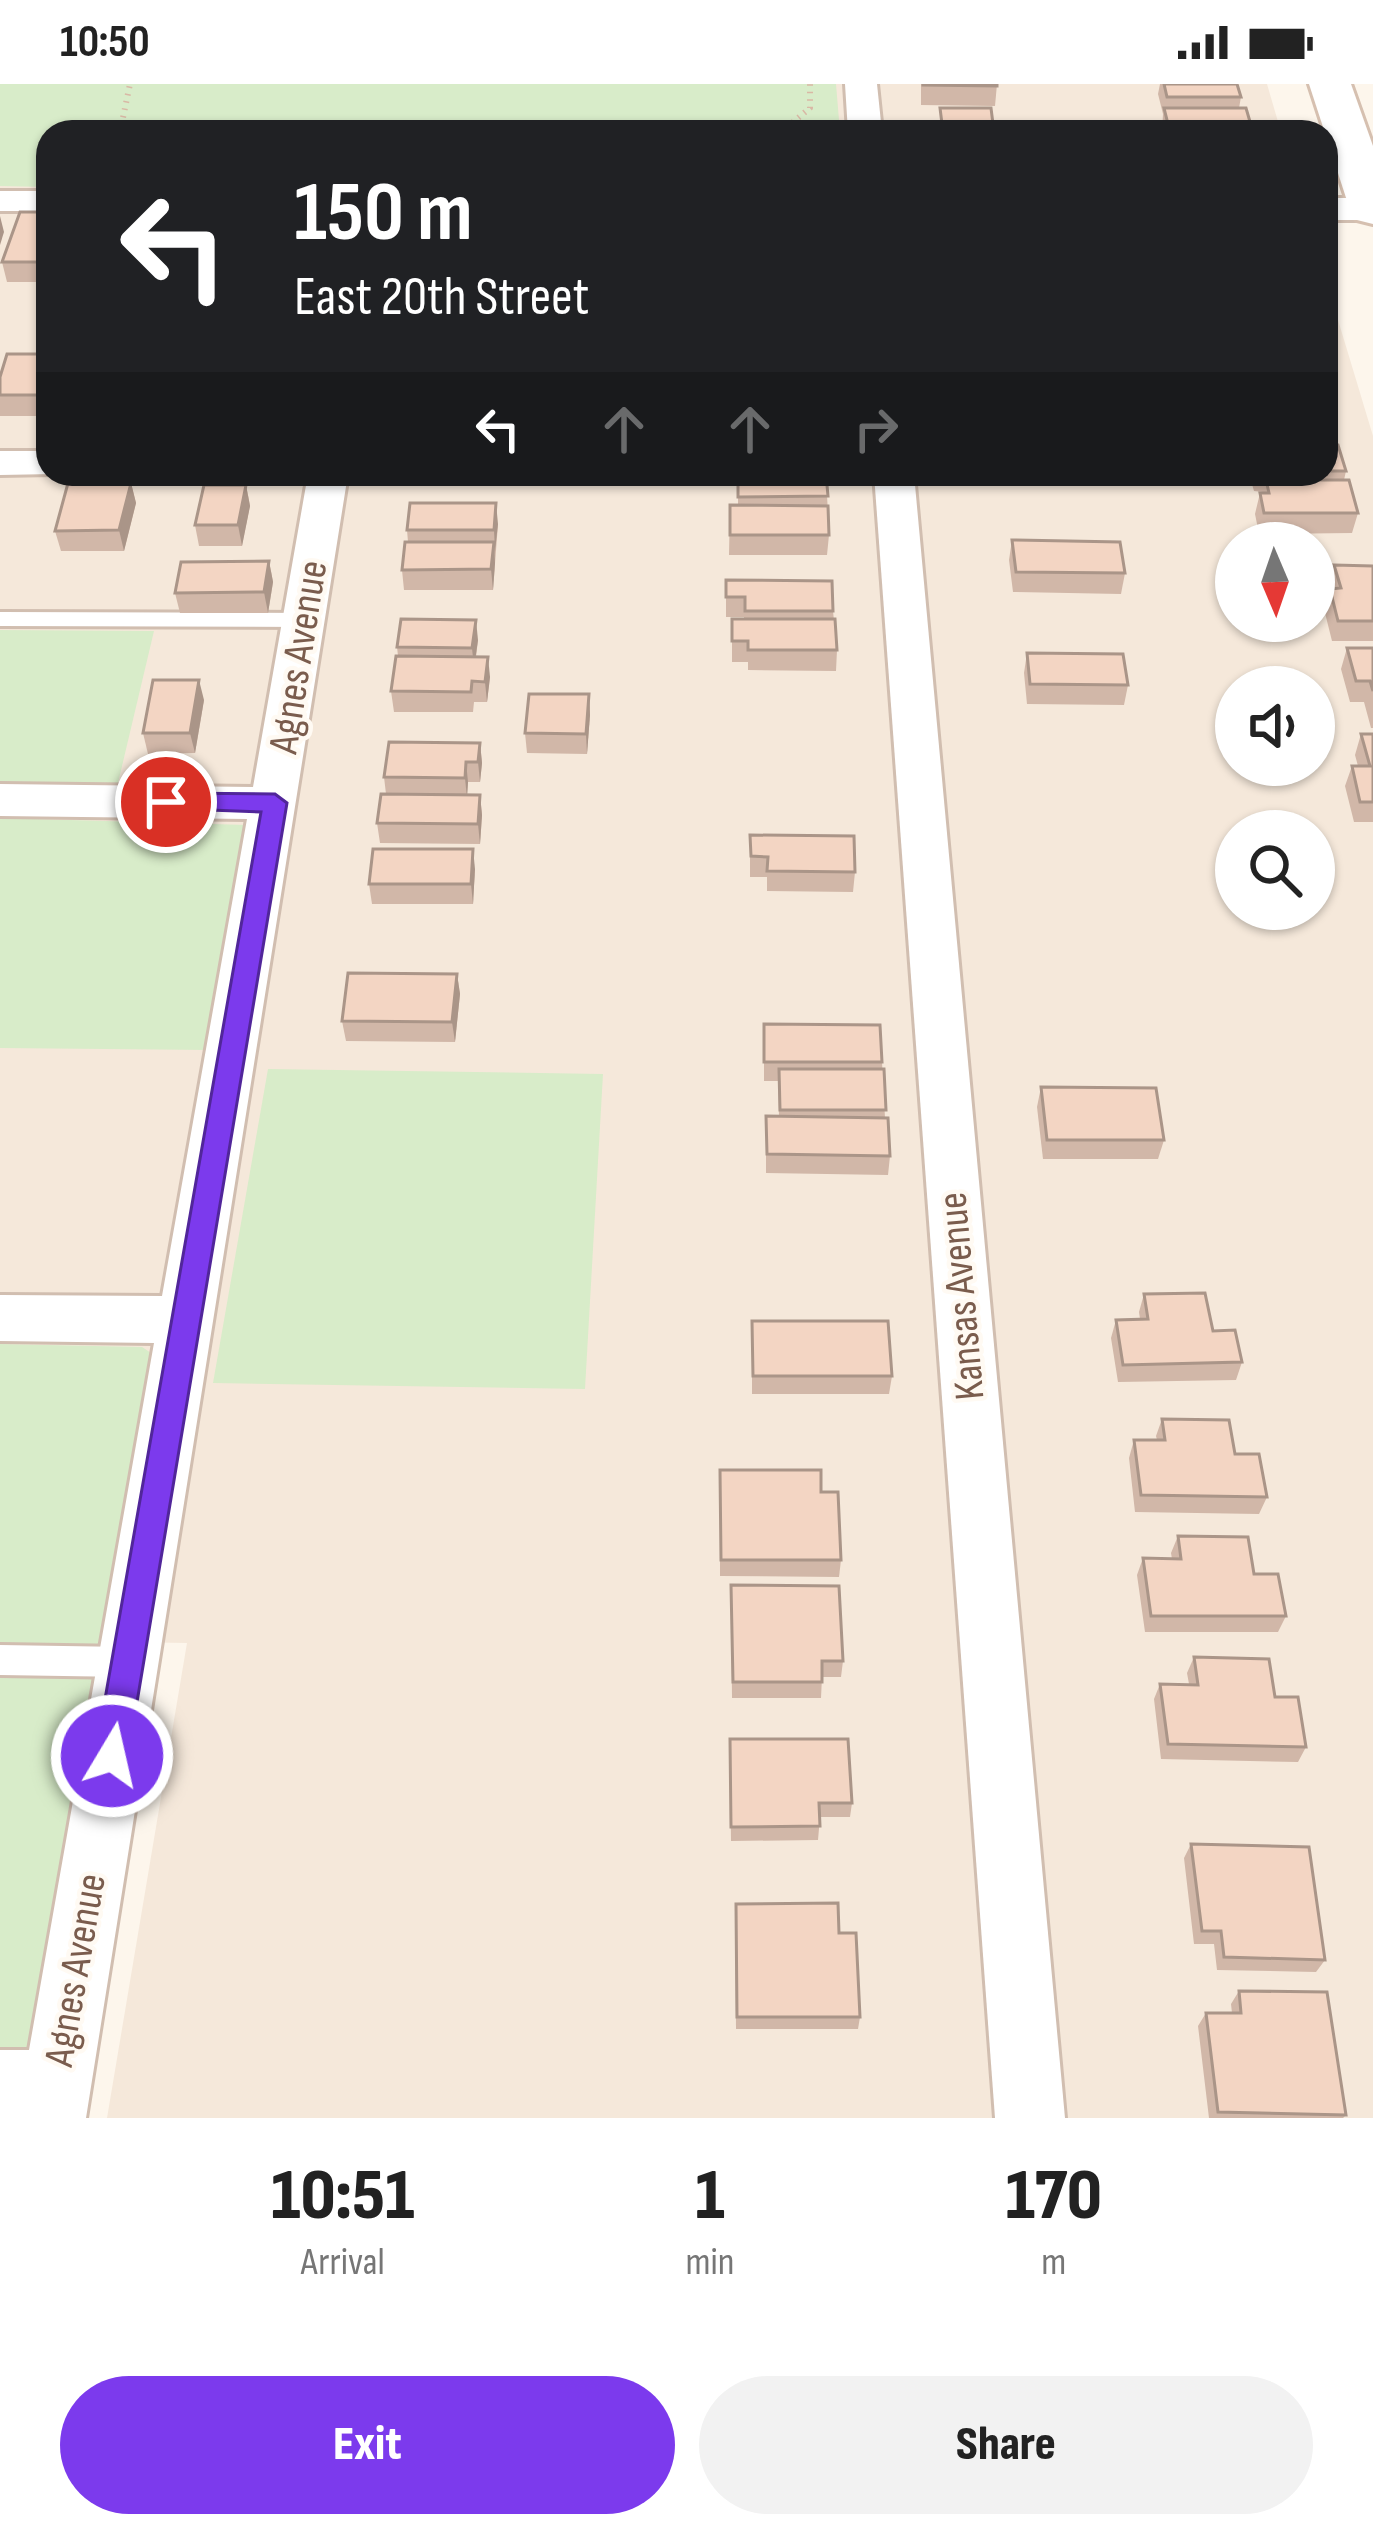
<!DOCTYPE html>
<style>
body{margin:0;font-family:"Sofia Sans Condensed",sans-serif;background:#f2f2f2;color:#222;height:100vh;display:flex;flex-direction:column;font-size:45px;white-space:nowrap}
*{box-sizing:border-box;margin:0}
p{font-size:39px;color:#767676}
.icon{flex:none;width:66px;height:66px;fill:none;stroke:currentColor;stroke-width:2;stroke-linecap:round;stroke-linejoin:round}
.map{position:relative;height:2034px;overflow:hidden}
.drawer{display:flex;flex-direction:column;background:#fff;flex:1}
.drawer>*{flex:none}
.hud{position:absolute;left:36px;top:36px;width:1302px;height:366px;border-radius:36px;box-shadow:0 3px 9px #0004;background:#202124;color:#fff;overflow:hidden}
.needle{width:78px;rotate:178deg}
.controls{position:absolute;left:1215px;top:438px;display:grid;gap:24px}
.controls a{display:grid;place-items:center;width:120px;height:120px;border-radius:50%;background:#fff;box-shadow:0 3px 9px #0004;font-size:60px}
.pin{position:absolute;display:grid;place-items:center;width:102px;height:102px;color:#fff;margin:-51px;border:6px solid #fff;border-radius:50%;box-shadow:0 3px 12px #0007}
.me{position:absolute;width:132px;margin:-66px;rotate:9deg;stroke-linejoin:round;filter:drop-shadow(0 0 9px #0008)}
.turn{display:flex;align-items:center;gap:42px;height:252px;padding:0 60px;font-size:54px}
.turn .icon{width:156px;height:156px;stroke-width:2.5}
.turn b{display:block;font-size:84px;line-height:102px}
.lanes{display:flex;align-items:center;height:114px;padding:0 60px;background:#0003;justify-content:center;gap:60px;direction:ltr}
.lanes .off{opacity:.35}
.eta{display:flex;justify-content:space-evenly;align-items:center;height:204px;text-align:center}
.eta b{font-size:72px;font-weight:800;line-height:84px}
.primary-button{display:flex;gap:24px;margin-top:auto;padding:24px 60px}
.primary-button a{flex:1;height:138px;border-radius:72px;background:#7c3aed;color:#fff;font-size:48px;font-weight:800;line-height:138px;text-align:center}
.primary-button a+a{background:#f2f2f2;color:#222}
.status{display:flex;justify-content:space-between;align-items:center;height:84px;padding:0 60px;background:#fff;direction:ltr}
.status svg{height:33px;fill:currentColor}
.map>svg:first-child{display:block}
.residential{fill:#f5e8da;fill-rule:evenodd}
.green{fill:#d8ecc9}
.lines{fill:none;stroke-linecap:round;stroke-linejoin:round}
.lane-casing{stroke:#d1beb0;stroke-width:6}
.street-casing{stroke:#d1beb0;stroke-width:6}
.secondary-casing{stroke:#d6c0b0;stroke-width:6}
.path{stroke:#d9b8a5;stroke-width:6;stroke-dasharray:1.5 6;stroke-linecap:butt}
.lane{fill:#fff;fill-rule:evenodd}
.street{fill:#fff;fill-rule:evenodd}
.secondary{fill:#fff;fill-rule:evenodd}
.wall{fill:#d1b7a8}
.shaded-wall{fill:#aa9588}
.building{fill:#f3d5c3;stroke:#aa9588;stroke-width:3}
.route{fill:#7c3aed;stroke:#51269a;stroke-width:3}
.labels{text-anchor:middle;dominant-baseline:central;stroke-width:9;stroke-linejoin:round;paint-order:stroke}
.street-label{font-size:42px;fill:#7a5c4d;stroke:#fffaf3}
</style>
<div class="status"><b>10:50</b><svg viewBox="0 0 49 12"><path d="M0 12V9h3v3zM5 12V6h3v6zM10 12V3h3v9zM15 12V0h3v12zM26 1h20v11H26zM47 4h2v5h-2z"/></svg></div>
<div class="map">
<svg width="1373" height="2034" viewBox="0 0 1373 2034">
<rect width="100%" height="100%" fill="#fdf6ec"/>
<!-- residential -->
<path class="residential" d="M0 0H1267L1281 48H48V390H1326V196L1373 352V2034H107L187 1559 0 1556ZM1236 459H1314V537H1236ZM1236 603H1314V681H1236ZM1236 747H1314V825H1236Z"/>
<!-- green -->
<g class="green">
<polygon points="0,0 836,0 840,48 48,48 48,103 0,102"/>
<polygon points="0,546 154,547 118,699 0,698"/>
<polygon points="0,734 247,741 209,966 0,964"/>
<polygon points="268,985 603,990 585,1305 213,1299"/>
<polygon points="0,1260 142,1263 151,1269 155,1283 103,1562 0,1560"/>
<polygon points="0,1592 96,1593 27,1970 0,1970"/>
</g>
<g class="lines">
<!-- lane casing -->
<g class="lane-casing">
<g id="lane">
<polygon points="0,528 306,529 317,536 306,543 0,542"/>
<polygon points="0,1561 127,1563 138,1567 143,1578 138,1589 127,1593 0,1591"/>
</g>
</g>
<!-- street casing -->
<g class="street-casing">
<g id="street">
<polygon points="845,0 877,0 882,48 848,48"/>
<rect x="0" y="107" width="48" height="20"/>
<rect x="1326" y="114" width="47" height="22"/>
<polygon points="0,367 48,367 48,390 53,390 0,391"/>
<polygon points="308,390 348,390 86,2034 0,2034 0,1966 29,1966 154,1259 0,1257 0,1211 162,1212 247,735 0,732 0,700 253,703"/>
<polygon points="874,390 914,390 1065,2034 995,2034"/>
</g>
</g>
<!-- secondary casing -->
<g class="secondary-casing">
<polygon id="secondary" points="1309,0 1351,0 1373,62 1373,140 1357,136 1350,126"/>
</g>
<!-- path -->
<g class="path">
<polyline points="120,48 130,0"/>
<polyline points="781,48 810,24 810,0"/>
</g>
<!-- lane -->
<use href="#lane" class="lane"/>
<!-- street -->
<use href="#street" class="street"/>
<!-- secondary -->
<use href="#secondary" class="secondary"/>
</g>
<!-- wall -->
<g class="wall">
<polygon points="921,0 997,0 995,22 921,21"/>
<polygon points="1160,0 1237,0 1241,13 1239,24 1253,48 1162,48 1163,30 1158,10"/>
<polygon points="48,128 48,198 7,198 2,178"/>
<polygon points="48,270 46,332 0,332 0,293"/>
<polygon points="1326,355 1327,361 1346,387 1344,396 1358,429 1352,449 1259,450 1255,430 1260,409 1263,408 1254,407 1249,390 1326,390"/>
<polygon points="424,390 517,390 516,395 424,395"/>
<polygon points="738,390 826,390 829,451 827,471 729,471 730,421 738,421"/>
<polygon points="131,399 136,419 124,467 61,467 55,447"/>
<polygon points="246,401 250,422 242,462 199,462 195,441"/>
<polygon points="498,440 493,506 404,506 402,486 408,458 407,446"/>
<polygon points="1012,456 1125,489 1121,510 1013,508 1009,476"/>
<polygon points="269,477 273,498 268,529 180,529 175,509"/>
<polygon points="1334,481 1373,482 1373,557 1332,557 1324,525"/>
<polygon points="726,496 833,527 837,566 836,587 748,586 748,578 732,578 732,535 744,535 744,533 726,533"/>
<polygon points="478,556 476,573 490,593 487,618 474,618 473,628 394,628 391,607 398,572 397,563"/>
<polygon points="1347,564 1373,564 1373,644 1371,644 1364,618 1350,618 1341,585"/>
<polygon points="1027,569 1128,601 1124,621 1027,620 1024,589"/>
<polygon points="589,610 590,631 587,670 527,669 525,649"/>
<polygon points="204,616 195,669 148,670 143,649"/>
<polygon points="1361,650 1373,650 1373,738 1354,738 1345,702 1352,682 1358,682 1355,671"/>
<polygon points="480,659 482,679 480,698 468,698 467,711 480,711 482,731 480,760 380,759 377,739 386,710 384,693"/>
<polygon points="750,751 855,788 853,808 767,807 767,793 750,793"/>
<polygon points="475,785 473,820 372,820 369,800"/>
<polygon points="457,890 460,910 455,958 346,957 342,937"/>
<polygon points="764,940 882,978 885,1034 890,1072 888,1091 766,1089 766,1032 779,1032 778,997 764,997"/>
<polygon points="1041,1003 1164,1056 1158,1075 1043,1075 1037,1023"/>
<polygon points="1144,1210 1213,1247 1242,1278 1236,1296 1118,1298 1111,1254 1116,1236 1140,1235 1139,1228"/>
<polygon points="752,1237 892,1292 889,1310 752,1310"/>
<polygon points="1162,1335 1235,1370 1267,1413 1259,1430 1135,1428 1129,1374 1134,1356 1157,1356 1156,1352"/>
<polygon points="720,1386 821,1408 841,1476 839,1493 720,1492"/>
<polygon points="1178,1452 1254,1490 1286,1532 1278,1548 1145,1548 1137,1491 1143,1474 1172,1475 1171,1469"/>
<polygon points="731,1518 843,1577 841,1593 822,1593 821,1614 732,1614"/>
<polygon points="1194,1573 1275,1613 1306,1663 1298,1678 1161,1675 1154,1615 1160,1600 1189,1600 1187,1589"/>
<polygon points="730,1670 852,1719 850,1733 820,1733 818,1756 731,1757"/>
<polygon points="1191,1760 1325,1876 1316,1888 1217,1886 1214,1860 1194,1860 1184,1774"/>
<polygon points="735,1833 839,1849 860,1933 858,1945 736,1945"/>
<polygon points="1239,1907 1346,2031 1343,2034 1209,2034 1198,1942 1206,1929 1232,1929 1231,1920"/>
</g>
<!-- shaded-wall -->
<g class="shaded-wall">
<polygon points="0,132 4,148 0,161"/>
<polygon points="48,288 48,326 46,332 41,311"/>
<polygon points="131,399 136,419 124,467 119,446"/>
<polygon points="246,401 250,422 242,462 238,441"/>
<polygon points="496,419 498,440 495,467 494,446"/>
<polygon points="494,458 495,479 493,506 491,485"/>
<polygon points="269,477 273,498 268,529 264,508"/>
<polygon points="476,536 478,556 474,584 472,564"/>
<polygon points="488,573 490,593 487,618 485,598"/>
<polygon points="199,596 204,616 195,669 190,649"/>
<polygon points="589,610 590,631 587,670 586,650"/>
<polygon points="480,659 482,679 480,698 478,678"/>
<polygon points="466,678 468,698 467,714 465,694"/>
<polygon points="480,711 482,731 480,760 478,740"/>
<polygon points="473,765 475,785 473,820 471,800"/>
<polygon points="457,890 460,910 455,958 452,938"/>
</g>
<!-- building -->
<g class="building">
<polygon points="923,0 997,0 997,2 923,1"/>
<polygon points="1164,0 1237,0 1241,13 1167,13"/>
<polygon points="940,24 991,24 994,48 943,48"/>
<polygon points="1164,24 1246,24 1253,48 1170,48"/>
<polygon points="20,128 48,128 48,178 2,178"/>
<polygon points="7,270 48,270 48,288 41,311 0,311 0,293"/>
<polygon points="1326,355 1327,361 1338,361 1346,387 1326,387"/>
<polygon points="738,390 826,390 828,412 738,413"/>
<polygon points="1266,396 1349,396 1358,429 1264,429 1260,409 1269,409"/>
<polygon points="68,399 131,399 119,446 55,447"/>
<polygon points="204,401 246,401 238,441 195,441"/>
<polygon points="410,419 496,419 494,446 407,446"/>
<polygon points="730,421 828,422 829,451 730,451"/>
<polygon points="1012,456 1120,458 1125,489 1016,488"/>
<polygon points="405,458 494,458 491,485 402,486"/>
<polygon points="269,477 264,508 175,509 181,478"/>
<polygon points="1334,481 1373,482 1373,537 1338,537 1330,505 1341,504"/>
<polygon points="726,496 832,497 833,527 745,527 745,513 726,513"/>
<polygon points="401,535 476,536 472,564 397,563"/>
<polygon points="732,535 835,535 837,566 748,566 748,557 732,557"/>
<polygon points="1347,564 1373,564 1373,607 1370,597 1356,597"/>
<polygon points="1027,569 1123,570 1128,601 1030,600"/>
<polygon points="396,572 488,573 485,598 472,597 471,608 391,607"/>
<polygon points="153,596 199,596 190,649 143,649"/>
<polygon points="529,610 589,610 586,650 525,649"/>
<polygon points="1361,650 1373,650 1373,718 1360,718 1352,682 1370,682"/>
<polygon points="389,658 480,659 478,678 466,678 465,694 384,693"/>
<polygon points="381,710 480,711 478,740 377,739"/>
<polygon points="750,751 854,752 855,788 767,787 768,773 751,772"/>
<polygon points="373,765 473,765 471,800 369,800"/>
<polygon points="348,889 457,890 452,938 342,937"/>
<polygon points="764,940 880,941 882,978 764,978"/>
<polygon points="779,985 884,985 886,1026 780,1026"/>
<polygon points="1041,1003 1156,1004 1164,1056 1047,1056"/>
<polygon points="766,1032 888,1034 890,1072 767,1070"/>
<polygon points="1205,1209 1213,1247 1235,1246 1242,1278 1123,1281 1116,1236 1148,1235 1144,1210"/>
<polygon points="752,1237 888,1237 892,1292 753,1292"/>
<polygon points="1162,1335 1229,1336 1235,1370 1259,1370 1267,1413 1141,1411 1134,1356 1165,1356"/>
<polygon points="720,1386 821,1386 821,1408 838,1408 841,1476 721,1476"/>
<polygon points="1178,1452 1248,1453 1254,1490 1278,1490 1286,1532 1151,1532 1143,1474 1181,1475"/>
<polygon points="731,1501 839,1502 843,1577 822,1577 822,1598 733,1598"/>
<polygon points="1194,1573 1269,1575 1275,1613 1298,1613 1306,1663 1168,1660 1160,1600 1198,1601"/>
<polygon points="730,1655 848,1655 852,1719 819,1719 820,1742 731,1743"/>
<polygon points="1191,1760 1309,1763 1325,1876 1224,1873 1221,1847 1202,1847"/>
<polygon points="838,1819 839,1849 856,1849 860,1933 737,1933 736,1820"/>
<polygon points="1239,1907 1327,1908 1346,2031 1218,2028 1206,1929 1241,1929"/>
</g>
<!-- route -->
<polygon class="route" points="166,709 275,710 287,719 128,1672 123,1683 112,1688 100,1683 95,1672 261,728 157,724 157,712"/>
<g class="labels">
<!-- street labels -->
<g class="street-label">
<text transform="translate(299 573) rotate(-81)">Agnes Avenue</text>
<text transform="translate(962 1212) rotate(-95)">Kansas Avenue</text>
<text transform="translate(76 1886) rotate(-80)">Agnes Avenue</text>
</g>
</g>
</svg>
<div class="controls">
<a><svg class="needle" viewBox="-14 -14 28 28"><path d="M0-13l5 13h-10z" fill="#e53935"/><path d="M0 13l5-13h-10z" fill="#767676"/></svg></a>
<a><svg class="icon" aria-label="sound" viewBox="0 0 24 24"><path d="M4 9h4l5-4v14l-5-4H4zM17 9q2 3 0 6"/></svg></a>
<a><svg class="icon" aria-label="search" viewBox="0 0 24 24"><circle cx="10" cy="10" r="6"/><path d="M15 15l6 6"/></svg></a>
</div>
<div class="pin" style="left:166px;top:718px;background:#d93025"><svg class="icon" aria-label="arrive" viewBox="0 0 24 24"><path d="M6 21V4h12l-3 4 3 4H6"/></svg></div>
<svg class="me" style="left:112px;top:1672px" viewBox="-20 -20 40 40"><circle r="17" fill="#7c3aed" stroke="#fff" stroke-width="3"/><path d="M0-11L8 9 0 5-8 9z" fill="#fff"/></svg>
<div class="hud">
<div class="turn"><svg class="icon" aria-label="left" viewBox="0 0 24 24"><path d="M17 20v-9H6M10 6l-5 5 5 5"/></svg><div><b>150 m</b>East 20th Street</div></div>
<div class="lanes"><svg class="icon" aria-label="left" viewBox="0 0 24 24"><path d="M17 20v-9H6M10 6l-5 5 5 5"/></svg><svg class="icon off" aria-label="ahead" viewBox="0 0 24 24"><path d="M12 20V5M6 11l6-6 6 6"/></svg><svg class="icon off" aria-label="ahead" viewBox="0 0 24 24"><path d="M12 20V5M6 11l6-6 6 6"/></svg><svg class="icon off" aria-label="right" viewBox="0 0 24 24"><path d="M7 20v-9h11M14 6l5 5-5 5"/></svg></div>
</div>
</div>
<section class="drawer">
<div class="eta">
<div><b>10:51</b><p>Arrival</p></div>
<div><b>1</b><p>min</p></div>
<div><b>170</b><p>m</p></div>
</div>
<div class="primary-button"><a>Exit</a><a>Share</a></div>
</section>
